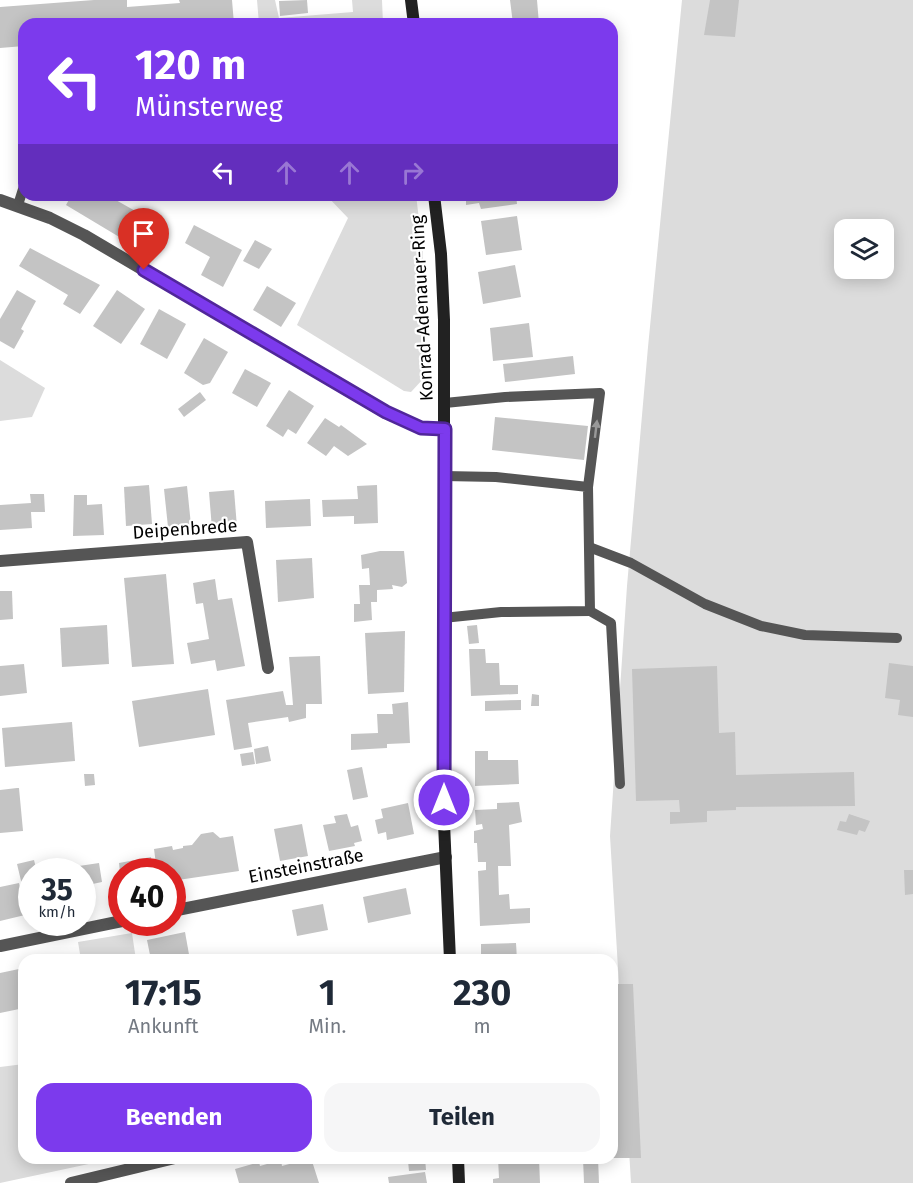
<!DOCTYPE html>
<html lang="de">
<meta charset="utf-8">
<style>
body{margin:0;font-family:"Fira Sans",sans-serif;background:#f6f6f7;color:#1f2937;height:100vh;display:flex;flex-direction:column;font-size:22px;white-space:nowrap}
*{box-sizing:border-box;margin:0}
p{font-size:20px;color:#747a83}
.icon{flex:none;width:33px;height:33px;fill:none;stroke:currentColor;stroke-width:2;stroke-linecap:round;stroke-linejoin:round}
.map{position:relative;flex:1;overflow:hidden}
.panel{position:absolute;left:18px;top:954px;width:600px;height:210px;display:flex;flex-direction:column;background:#fff;border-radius:18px;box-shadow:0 3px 15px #0003}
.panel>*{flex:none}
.guide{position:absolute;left:18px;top:18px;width:600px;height:183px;border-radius:18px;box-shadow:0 3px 15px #0003;background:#7c3aed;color:#fff;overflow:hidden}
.fabs{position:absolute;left:834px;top:219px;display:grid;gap:12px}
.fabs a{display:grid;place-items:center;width:60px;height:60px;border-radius:12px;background:#fff;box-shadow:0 3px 15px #0003;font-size:30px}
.speed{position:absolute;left:18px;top:858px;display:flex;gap:12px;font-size:30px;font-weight:700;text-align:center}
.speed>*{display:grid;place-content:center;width:78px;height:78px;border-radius:50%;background:#fff;box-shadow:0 3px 15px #0003;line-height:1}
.speed small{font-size:15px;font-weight:400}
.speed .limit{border:9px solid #d22;background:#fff;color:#111}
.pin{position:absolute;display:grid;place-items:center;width:51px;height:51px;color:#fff;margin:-62px -26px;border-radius:50% 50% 50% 0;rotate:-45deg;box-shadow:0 0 6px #0007}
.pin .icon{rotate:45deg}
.me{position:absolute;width:66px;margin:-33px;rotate:0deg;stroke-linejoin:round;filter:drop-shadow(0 0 4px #0008)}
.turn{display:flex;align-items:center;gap:21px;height:126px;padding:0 18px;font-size:27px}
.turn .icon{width:78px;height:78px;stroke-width:2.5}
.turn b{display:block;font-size:42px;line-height:51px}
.lanes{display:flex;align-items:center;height:57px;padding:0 18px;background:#0003;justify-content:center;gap:30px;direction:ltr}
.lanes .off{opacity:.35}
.eta{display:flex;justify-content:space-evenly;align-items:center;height:102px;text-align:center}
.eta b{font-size:36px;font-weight:700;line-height:42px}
.cta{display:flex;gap:12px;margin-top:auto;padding:12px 18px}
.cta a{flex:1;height:69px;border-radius:18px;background:#7c3aed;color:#fff;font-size:24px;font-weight:700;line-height:69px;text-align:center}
.cta a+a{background:#f6f6f7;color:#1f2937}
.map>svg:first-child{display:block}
.green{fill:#dcdcdc;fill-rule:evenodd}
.building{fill:#c4c4c4}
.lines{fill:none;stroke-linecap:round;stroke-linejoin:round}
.lane{stroke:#555;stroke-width:10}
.street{stroke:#555;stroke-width:12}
.secondary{stroke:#222;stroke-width:12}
.oneway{fill:#999}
.route-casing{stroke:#51269a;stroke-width:15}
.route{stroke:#7c3aed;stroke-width:10}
.labels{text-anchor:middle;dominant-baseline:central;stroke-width:4.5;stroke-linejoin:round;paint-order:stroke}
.street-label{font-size:18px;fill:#000;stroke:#fff}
</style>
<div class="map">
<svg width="913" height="1183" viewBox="0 0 913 1183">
<rect width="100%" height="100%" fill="#fff"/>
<!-- green -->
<g class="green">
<polygon points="257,0 275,0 279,18 353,12 352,0 382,0 383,24 259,24"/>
<path d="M682 0H913V1183H631L610 836 627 586 648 347ZM844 230H884V268H844Z"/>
<polygon points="326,195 416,195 423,252 423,379 411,392 404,391 297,325 348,218"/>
<polygon points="0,360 45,388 32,417 0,421"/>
<polygon points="132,933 136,960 81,960 78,942"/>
<polygon points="24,1064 24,1158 112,1159 0,1183 0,1067"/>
</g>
<!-- building -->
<g class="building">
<polygon points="94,0 127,0 127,7 180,3 179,0 232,0 234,24 24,24 24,46 0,48 0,7"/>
<polygon points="307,0 308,13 280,16 279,1"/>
<polygon points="510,0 537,0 539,24 513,24"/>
<polygon points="710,0 739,0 735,37 704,35"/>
<polygon points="65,195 107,195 137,212 121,238 66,205 70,198"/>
<polygon points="466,195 516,195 517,204 481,209 479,203 466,205"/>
<polygon points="517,216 522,250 486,255 481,221"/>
<polygon points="194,225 242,250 223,287 201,275 210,257 185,243"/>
<polygon points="255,240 272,249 259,269 243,261"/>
<polygon points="30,248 100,285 80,314 63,304 68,295 19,266"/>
<polygon points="515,265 521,297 483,304 478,272"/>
<polygon points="267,286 296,303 281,327 253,310"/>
<polygon points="17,290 36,301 21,329 24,331 14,349 0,341 0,319"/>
<polygon points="117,290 145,309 121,344 93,326"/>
<polygon points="159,309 186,324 167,359 140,344"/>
<polygon points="529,323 533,357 493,361 490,328"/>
<polygon points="204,338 228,352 210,383 203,385 184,373"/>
<polygon points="573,356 575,374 505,382 503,364"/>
<polygon points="245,369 271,383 257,407 232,393"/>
<polygon points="289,390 314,406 296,434 288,429 283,437 266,426"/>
<polygon points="200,392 206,400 184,417 178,409"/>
<polygon points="495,417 588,426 584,460 492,450"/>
<polygon points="325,418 339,427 341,425 367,444 348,456 334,446 326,456 307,443"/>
<polygon points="149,485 152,524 126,526 124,487"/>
<polygon points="377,485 378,523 354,524 354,516 323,517 322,500 358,499 357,486"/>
<polygon points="187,486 191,525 168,527 164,489"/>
<polygon points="234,490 237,527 212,529 209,492"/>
<polygon points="30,494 44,494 45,512 31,512 32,528 0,530 0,505 31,503"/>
<polygon points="74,495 87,495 87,505 102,504 104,535 73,536"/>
<polygon points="310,499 311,526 266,528 265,501"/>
<polygon points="380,551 404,551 407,583 402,587 392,585 393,589 377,590 377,602 371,602 372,620 354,622 354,604 360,604 359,585 370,585 369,568 362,569 361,555"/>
<polygon points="312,558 314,598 278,602 276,560"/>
<polygon points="166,574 174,664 132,667 124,578"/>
<polygon points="215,579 218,600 232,598 245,666 217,671 215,660 191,664 187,643 209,639 203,603 196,604 193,583"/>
<polygon points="0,591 12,591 13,619 0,620"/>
<polygon points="107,625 109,664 62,667 60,628"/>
<polygon points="477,625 479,643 469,644 467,626"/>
<polygon points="405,631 404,692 368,694 365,633"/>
<polygon points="469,649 485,649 486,663 499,663 500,685 518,685 518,694 471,696"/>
<polygon points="320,656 322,704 306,704 306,718 289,722 288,717 248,723 252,747 234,750 226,700 283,691 286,705 293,705 289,657"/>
<polygon points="889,663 913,666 913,717 898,715 900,700 885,698"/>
<polygon points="24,664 27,693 0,696 0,666"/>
<polygon points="717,666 719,733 735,732 736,775 854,772 855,806 736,807 736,810 707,811 707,822 670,824 670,812 680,812 679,800 636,801 632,669"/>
<polygon points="208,689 215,735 139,747 132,701"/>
<polygon points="532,694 539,695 539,706 531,706"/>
<polygon points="521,700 521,710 485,711 485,701"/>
<polygon points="408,702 410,743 387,744 387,748 351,750 351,734 378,733 377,714 393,714 392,704"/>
<polygon points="72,722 75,761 5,767 2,728"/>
<polygon points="268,746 271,761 256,764 254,749"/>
<polygon points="475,751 488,751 488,760 518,760 519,784 475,786"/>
<polygon points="253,752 255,764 242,766 240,754"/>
<polygon points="362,767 368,797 353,800 347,770"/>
<polygon points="84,774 94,774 95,785 85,786"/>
<polygon points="17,788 19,788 23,831 0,833 0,790"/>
<polygon points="519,802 522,822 509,825 511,866 498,866 499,895 509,894 510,909 530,908 530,923 480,926 478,871 486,870 486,862 478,862 477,843 474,843 474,831 483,829 482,824 476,825 475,810 497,809 497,803"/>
<polygon points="408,803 414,834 387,840 386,832 378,834 375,820 383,818 381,809"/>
<polygon points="347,814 351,827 358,825 362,841 354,843 355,846 329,851 323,825 336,823 334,816"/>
<polygon points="849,814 870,821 865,832 859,830 857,835 837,830 840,821 846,822"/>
<polygon points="302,824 308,856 280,861 274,829"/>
<polygon points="213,832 220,838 233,836 239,871 178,880 177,876 172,877 172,872 157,872 154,849 172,846 173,850 183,848 183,846 192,845 201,834"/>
<polygon points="151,857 153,872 120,872 119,863"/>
<polygon points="34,860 37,872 32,872 32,883 22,885 17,864"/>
<polygon points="99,863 102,882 83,886 82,872 80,872 79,866"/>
<polygon points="904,870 913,870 913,894 905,895"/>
<polygon points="19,883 25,915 0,921 0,887"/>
<polygon points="406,888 411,914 368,923 363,897"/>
<polygon points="323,904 328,930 297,936 292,910"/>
<polygon points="185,932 190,960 151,960 147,940"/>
<polygon points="516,943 517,960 481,960 481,944"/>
<polygon points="258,954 259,960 241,960 241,958"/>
<polygon points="19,969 24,1008 0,1013 0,973"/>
<polygon points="612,984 633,984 641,1158 612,1158"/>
<polygon points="311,1158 319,1183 239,1183 235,1169 259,1162 260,1166 281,1160 282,1166"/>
<polygon points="425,1158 426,1170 409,1171 408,1161"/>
<polygon points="498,1158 539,1158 540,1183 493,1183 493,1179 499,1178"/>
<polygon points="583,1158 598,1158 599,1183 584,1183"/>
<polygon points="425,1172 427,1183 389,1183 388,1177"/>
</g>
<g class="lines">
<!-- lane -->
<g class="lane">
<polyline points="18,205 24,186"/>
<polyline points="445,403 505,397 600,393 588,487"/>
<polyline points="589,547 631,563 705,604 761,626 805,635 897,638"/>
<polyline points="590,611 611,623 620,784"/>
<polyline points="443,618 501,612 590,611 588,487 496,477 444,476"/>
</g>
<!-- street -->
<g class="street">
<polyline points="0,200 50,218 84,235 386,413 421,428 445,429"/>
<polyline points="0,561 247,542 268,668"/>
<polyline points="172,911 446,857"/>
<polyline points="0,946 122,921"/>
<polyline points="71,1183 175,1158"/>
</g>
<!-- secondary -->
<g class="secondary">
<polyline points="411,0 414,24"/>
<polyline points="434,195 441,254 444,320 444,823 450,960"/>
<polyline points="458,1158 459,1183"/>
</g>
</g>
<!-- one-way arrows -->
<defs><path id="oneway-solid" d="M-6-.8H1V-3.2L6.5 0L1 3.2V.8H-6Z" transform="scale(1.5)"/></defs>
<use class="oneway" href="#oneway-solid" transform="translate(596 429) rotate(-83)"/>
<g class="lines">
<!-- route casing -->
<g class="route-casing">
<polyline id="route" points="144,270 386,412 421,428 445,429 444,800"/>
</g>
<!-- route -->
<use href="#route" class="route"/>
</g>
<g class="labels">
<!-- street labels -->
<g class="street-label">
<text transform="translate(422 308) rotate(-93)">Konrad-Adenauer-Ring</text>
<text transform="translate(185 529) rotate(-4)">Deipenbrede</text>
<text transform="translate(306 866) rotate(-11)">Einsteinstraße</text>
</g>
</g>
</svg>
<div class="fabs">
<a><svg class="icon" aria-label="layers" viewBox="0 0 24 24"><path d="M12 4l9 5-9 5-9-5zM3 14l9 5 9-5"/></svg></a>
</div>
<div class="speed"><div>35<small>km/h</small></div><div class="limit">40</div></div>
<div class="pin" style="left:144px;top:270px;background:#d93025"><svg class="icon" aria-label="arrive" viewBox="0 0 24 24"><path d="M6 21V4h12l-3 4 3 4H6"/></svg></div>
<svg class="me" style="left:444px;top:800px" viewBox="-20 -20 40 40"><circle r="17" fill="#7c3aed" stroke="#fff" stroke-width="3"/><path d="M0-11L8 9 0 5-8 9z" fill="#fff"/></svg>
<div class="guide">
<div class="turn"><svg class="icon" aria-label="left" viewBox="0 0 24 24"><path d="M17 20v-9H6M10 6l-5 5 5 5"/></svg><div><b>120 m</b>Münsterweg</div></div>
<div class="lanes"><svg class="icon" aria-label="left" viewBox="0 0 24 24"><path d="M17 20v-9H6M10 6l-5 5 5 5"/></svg><svg class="icon off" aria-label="ahead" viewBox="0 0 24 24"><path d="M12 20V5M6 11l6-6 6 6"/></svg><svg class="icon off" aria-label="ahead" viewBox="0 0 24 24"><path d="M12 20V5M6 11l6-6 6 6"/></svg><svg class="icon off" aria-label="right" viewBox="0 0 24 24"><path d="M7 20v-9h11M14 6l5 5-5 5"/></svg></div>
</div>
<section class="panel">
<div class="eta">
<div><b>17:15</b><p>Ankunft</p></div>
<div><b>1</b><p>Min.</p></div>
<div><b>230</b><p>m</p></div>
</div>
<div class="cta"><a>Beenden</a><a>Teilen</a></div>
</section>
</div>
